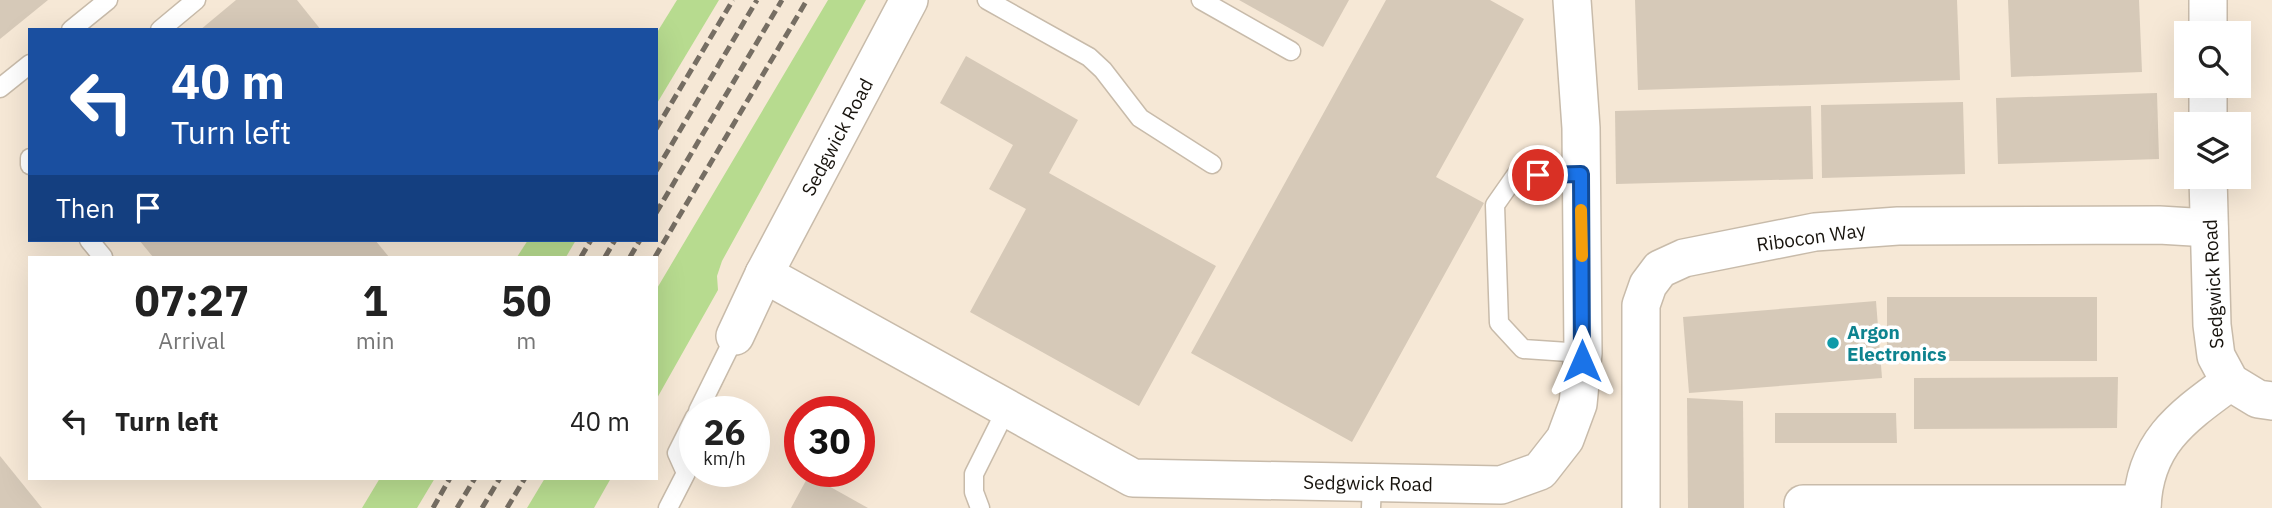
<!DOCTYPE html>
<style>
body{margin:0;font-family:"IBM Plex Sans",sans-serif;background:#f6f6f6;color:#222;height:100vh;display:flex;flex-direction:column;font-size:26px;white-space:nowrap}
*{box-sizing:border-box;margin:0}
p{font-size:23px;color:#767676}
.icon{flex:none;width:38px;height:38px;fill:none;stroke:currentColor;stroke-width:2;stroke-linecap:round;stroke-linejoin:round}
.map{position:relative;flex:1;overflow:hidden}
.drawer{position:absolute;left:28px;top:256px;width:630px;height:224px;display:flex;flex-direction:column;background:#fff;border-radius:0px;box-shadow:0 7px 28px #0002}
.drawer>*{flex:none}
.top-card{position:absolute;left:28px;top:28px;width:630px;height:214px;border-radius:0px;box-shadow:0 7px 28px #0002;background:#1a4fa0;color:#fff;overflow:hidden}
.controls{position:absolute;left:2174px;top:21px;display:grid;gap:14px}
.controls a{display:grid;place-items:center;width:77px;height:77px;border-radius:0px;background:#fff;box-shadow:0 7px 28px #0002;font-size:35px}
.speed{position:absolute;left:679px;top:396px;display:flex;gap:14px;font-size:35px;font-weight:700;text-align:center}
.speed>*{display:grid;place-content:center;width:91px;height:91px;border-radius:50%;background:#fff;box-shadow:0 7px 28px #0002;line-height:1}
.speed small{font-size:18px;font-weight:400}
.speed .limit{border:10px solid #d22;background:#fff;color:#111}
.pin{position:absolute;display:grid;place-items:center;width:60px;height:60px;color:#fff;margin:-30px;border:4px solid #fff;border-radius:50%;box-shadow:0 2px 7px #0007}
.me{position:absolute;width:77px;margin:-38px;rotate:0deg;stroke-linejoin:round;filter:drop-shadow(0 0 5px #0008)}
.turn{display:flex;align-items:center;gap:24px;height:147px;padding:0 28px;font-size:32px}
.turn .icon{width:91px;height:91px;stroke-width:2.5}
.turn b{display:block;font-size:49px;line-height:60px}
.then{display:flex;align-items:center;height:66px;padding:0 28px;background:#0003;gap:14px;font-size:26px}
.eta{display:flex;justify-content:space-evenly;align-items:center;height:119px;text-align:center}
.eta b{font-size:42px;font-weight:700;line-height:49px}
ul{padding:0;list-style:none}
li{display:flex;align-items:center;gap:21px;height:91px;padding:0 28px}
li div{flex:1}
li b{display:block;font-size:26px}
li em{font-style:normal}
.map>svg:first-child{display:block}
.green{fill:#b7db8f}
.building{fill:#d6c9b8}
.lines{fill:none;stroke-linecap:round;stroke-linejoin:round}
.service-casing{stroke:#c8bbaa;stroke-width:21}
.minor-casing{stroke:#c8bbaa;stroke-width:40}
.service{stroke:#fff;stroke-width:18}
.minor{stroke:#fff;stroke-width:37}
.rail{stroke:#766e63;stroke-width:5;stroke-dasharray:10 5;stroke-linecap:butt}
.route-casing{stroke:#114b97;stroke-width:18}
.route{stroke:#1a73e8;stroke-width:12}
.slow{stroke:#f59e0b;stroke-width:12}
.culture-dot{fill:#0f9aa8;stroke:#fff;stroke-width:2.5}
.labels{text-anchor:middle;dominant-baseline:central;stroke-width:7;stroke-linejoin:round;paint-order:stroke}
.street-label{font-size:19px;fill:#17130d;stroke:#fff}
.culture-label{font-size:19px;font-weight:bold;fill:#0d838f;stroke:#fff;text-anchor:start}
</style>
<div class="map">
<svg width="2272" height="508" viewBox="0 0 2272 508">
<rect width="100%" height="100%" fill="#f6e8d6"/>
<!-- green -->
<g class="green">
<polygon points="677,0 719,0 656,105 656,34"/>
<polygon points="828,0 866,0 722,261 717,276 718,290 656,400 656,290"/>
<polygon points="528,240 576,240 566,257 517,257"/>
<polygon points="380,478 435,478 417,508 362,508"/>
<polygon points="545,478 611,478 594,508 527,508"/>
</g>
<!-- building -->
<g class="building">
<polygon points="0,0 48,0 0,39"/>
<polygon points="236,0 297,0 321,30 200,30"/>
<polygon points="1239,0 1349,0 1323,47"/>
<polygon points="1386,0 1490,0 1524,19 1436,177 1484,203 1352,442 1191,353"/>
<polygon points="1635,0 1957,0 1960,80 1638,90"/>
<polygon points="2008,0 2139,0 2142,72 2011,77"/>
<polygon points="966,56 1078,120 1049,173 1216,266 1139,406 970,312 1026,209 989,189 1013,145 940,103"/>
<polygon points="2157,93 2159,159 1998,164 1996,98"/>
<polygon points="1963,102 1965,174 1822,178 1821,105"/>
<polygon points="1811,106 1813,179 1616,184 1615,111"/>
<polygon points="139,240 375,240 389,257 153,257"/>
<rect x="1887" y="297" width="210" height="64"/>
<polygon points="1876,301 1882,378 1689,393 1683,317"/>
<polygon points="2118,377 2117,428 1914,429 1914,378"/>
<polygon points="1687,398 1743,401 1744,508 1688,508"/>
<polygon points="1775,413 1896,413 1897,443 1775,443"/>
<polygon points="0,456 42,508 0,508"/>
<polygon points="809,475 868,508 791,508"/>
</g>
<g class="lines">
<!-- service casing -->
<g class="service-casing">
<g id="service">
<polyline points="987,0 1089,57 1103,70 1140,118 1212,164"/>
<polyline points="1201,0 1291,51"/>
<polyline points="71,30 108,0"/>
<polyline points="160,30 196,0"/>
<polyline points="0,88 30,64"/>
<polyline points="30,158 30,165"/>
<polyline points="1581,174 1516,175 1495,205 1499,323 1523,349 1583,353"/>
<polyline points="89,240 103,257"/>
<polyline points="698,411 735,336"/>
<polyline points="668,508 686,473 677,453 695,417"/>
<polyline points="980,508 974,492 974,474 1007,408"/>
<polyline points="1371,508 1372,483"/>
</g>
</g>
<!-- minor casing -->
<g class="minor-casing">
<g id="minor">
<polyline points="2208,0 2208,33"/>
<polyline points="2208,86 2208,124"/>
<polyline points="2208,177 2212,325 2216,356 2230,382 2258,399 2272,401"/>
<polyline points="764,274 1133,478 1501,485 1540,471 1565,439 1578,404 1583,353 1581,128 1572,0"/>
<polyline points="735,336 764,274 909,0"/>
<polyline points="1803,504 2142,504"/>
<polyline points="1641,508 1641,305 1648,285 1660,269 1684,258 1815,232 1898,226 2159,225 2209,228"/>
<path d="M2142 508C2144 443 2182 417 2230 382"/>
</g>
</g>
<!-- service -->
<use href="#service" class="service"/>
<!-- minor -->
<use href="#minor" class="minor"/>
<!-- rail -->
<g class="rail">
<polyline points="656,129 733,0"/>
<polyline points="656,171 757,0"/>
<polyline points="656,213 782,0"/>
<polyline points="581,257 591,240"/>
<polyline points="605,257 615,240"/>
<polyline points="630,257 640,240"/>
<polyline points="655,257 807,0"/>
<polyline points="433,508 450,478"/>
<polyline points="457,508 475,478"/>
<polyline points="482,508 500,478"/>
<polyline points="507,508 525,478"/>
</g>
</g>
<g class="lines">
<!-- route casing -->
<g class="route-casing">
<polyline id="route" points="1538,175 1581,174 1582,361"/>
</g>
<!-- route -->
<use href="#route" class="route"/>
<!-- slow -->
<polyline class="slow" points="1581,210 1582,256"/>
</g>
<!-- markers -->
<circle class="culture-dot" cx="1833" cy="343" r="7"/>
<g class="labels">
<!-- street labels -->
<g class="street-label">
<text transform="translate(837 137) rotate(-62)">Sedgwick Road</text>
<text transform="translate(1811 237) rotate(-8)">Ribocon Way</text>
<text transform="translate(2213 284) rotate(-93)">Sedgwick Road</text>
<text transform="translate(1368 483) rotate(1)">Sedgwick Road</text>
</g>
<!-- culture labels -->
<g class="culture-label">
<text x="1847" y="332">Argon<tspan x="1847" dy="22">Electronics</tspan></text>
</g>
</g>
</svg>
<div class="controls">
<a><svg class="icon" aria-label="search" viewBox="0 0 24 24"><circle cx="10" cy="10" r="6"/><path d="M15 15l6 6"/></svg></a>
<a><svg class="icon" aria-label="layers" viewBox="0 0 24 24"><path d="M12 4l9 5-9 5-9-5zM3 14l9 5 9-5"/></svg></a>
</div>
<div class="speed"><div>26<small>km/h</small></div><div class="limit">30</div></div>
<div class="pin" style="left:1538px;top:175px;background:#d93025"><svg class="icon" aria-label="arrive" viewBox="0 0 24 24"><path d="M6 21V4h12l-3 4 3 4H6"/></svg></div>
<svg class="me" style="left:1582px;top:361px" viewBox="-20 -20 40 40"><path d="M0-17L14 15 0 8-14 15z" fill="#1a73e8" stroke="#fff" stroke-width="4"/></svg>
<div class="top-card">
<div class="turn"><svg class="icon" aria-label="left" viewBox="0 0 24 24"><path d="M17 20v-9H6M10 6l-5 5 5 5"/></svg><div><b>40 m</b>Turn left</div></div>
<div class="then">Then<svg class="icon" aria-label="arrive" viewBox="0 0 24 24"><path d="M6 21V4h12l-3 4 3 4H6"/></svg></div>
</div>
<section class="drawer">
<div class="eta">
<div><b>07:27</b><p>Arrival</p></div>
<div><b>1</b><p>min</p></div>
<div><b>50</b><p>m</p></div>
</div>
<ul>
<li><svg class="icon" aria-label="left" viewBox="0 0 24 24"><path d="M17 20v-9H6M10 6l-5 5 5 5"/></svg><div><b>Turn left</b></div><em>40 m</em></li>
</ul>
</section>
</div>
